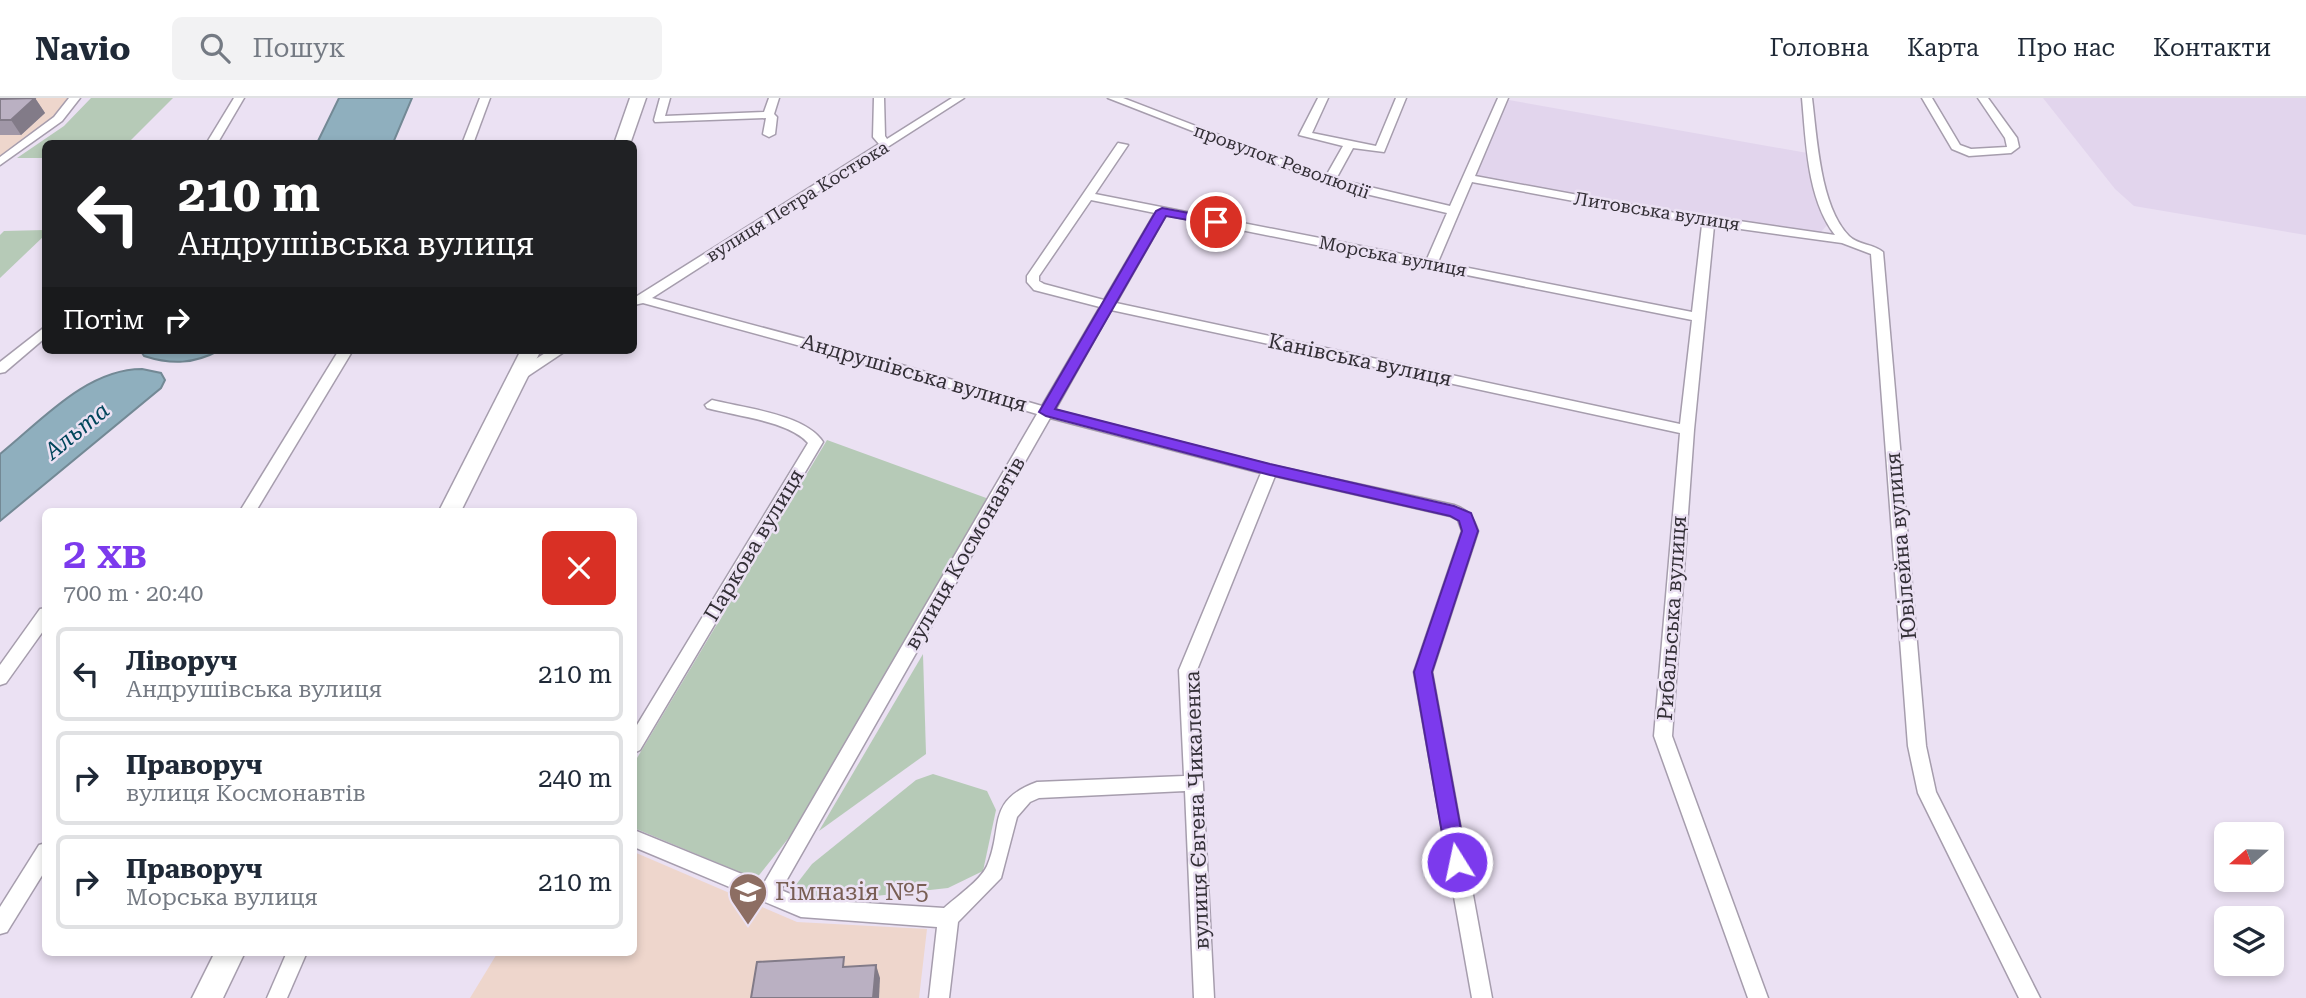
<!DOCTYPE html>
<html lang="uk">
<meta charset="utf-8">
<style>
body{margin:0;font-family:"Roboto Serif",serif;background:#f2f2f3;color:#1f2937;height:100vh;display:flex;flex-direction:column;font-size:26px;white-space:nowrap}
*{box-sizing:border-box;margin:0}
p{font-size:23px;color:#747a83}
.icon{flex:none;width:38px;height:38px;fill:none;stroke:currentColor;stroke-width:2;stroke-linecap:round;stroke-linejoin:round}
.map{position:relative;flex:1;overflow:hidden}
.drawer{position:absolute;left:42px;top:410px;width:595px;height:448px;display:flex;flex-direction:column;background:#fff;border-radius:10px;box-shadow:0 4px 10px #0003}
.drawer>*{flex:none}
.banner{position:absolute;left:42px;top:42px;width:595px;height:214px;border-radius:10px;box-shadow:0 4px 10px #0003;background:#202124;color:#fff;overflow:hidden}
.needle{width:46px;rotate:250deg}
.buttons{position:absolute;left:2214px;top:724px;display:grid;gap:14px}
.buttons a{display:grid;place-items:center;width:70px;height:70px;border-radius:10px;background:#fff;box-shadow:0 4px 10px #0003;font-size:35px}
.pin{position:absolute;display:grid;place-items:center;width:60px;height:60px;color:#fff;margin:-30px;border:4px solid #fff;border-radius:50%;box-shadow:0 2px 7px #0007}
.me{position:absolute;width:77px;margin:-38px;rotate:350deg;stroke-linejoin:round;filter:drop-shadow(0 0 5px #0008)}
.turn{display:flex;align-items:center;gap:24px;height:147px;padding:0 21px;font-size:32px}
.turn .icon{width:91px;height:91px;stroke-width:2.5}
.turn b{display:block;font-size:49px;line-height:60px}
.then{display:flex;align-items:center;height:66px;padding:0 21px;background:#0003;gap:14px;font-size:26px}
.round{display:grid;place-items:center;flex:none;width:74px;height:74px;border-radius:10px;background:#f2f2f3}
.head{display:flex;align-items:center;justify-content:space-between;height:119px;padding:0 21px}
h1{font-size:42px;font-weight:600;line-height:52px;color:#7c3aed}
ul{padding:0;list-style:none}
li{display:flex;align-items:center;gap:21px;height:94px;margin:0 14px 10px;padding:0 7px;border:4px solid #e0e1e3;border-radius:10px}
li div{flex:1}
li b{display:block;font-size:26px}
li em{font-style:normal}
header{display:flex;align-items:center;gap:42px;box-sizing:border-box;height:98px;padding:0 35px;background:#fff;border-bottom:2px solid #e0e1e3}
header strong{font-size:33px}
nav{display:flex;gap:38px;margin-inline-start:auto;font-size:24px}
.search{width:490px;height:63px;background:#f2f2f3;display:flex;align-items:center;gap:18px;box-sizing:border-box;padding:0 24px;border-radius:10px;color:#747a83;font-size:26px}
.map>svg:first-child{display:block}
.built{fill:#e2d5ed}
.education{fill:#eed6cc}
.green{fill:#b6cab7}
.water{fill:#8fafbe;stroke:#738995;stroke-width:2}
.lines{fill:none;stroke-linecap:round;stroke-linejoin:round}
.minor-casing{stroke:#a69dad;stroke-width:3}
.secondary-casing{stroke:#a69dad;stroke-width:3}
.minor{fill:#fff;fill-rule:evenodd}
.secondary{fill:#fff;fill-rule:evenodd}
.wall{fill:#a097a7}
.shaded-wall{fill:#827b88}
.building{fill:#bab0c2;stroke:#827b88;stroke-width:2}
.route{fill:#7c3aed;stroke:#51269a;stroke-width:2}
.labels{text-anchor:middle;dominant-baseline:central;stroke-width:5;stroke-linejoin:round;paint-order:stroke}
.far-street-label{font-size:18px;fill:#332f36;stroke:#ebe1f3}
.street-label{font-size:21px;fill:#332f36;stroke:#ebe1f3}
.water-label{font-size:23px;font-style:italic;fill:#00455b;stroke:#ebe1f3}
.near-education-label{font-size:24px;fill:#785e54;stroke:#ebe1f3;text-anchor:start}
</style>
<header>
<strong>Navio</strong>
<div class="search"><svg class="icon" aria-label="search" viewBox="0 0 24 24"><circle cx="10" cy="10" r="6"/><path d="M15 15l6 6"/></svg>Пошук</div>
<nav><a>Головна</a><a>Карта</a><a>Про нас</a><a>Контакти</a></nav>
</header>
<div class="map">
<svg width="2306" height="900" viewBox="0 0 2306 900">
<rect width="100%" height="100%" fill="#ebe1f3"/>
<!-- built -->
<g class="built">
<polygon points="2043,0 2306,0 2306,137 2134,108 2115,91"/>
<polygon points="1503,1 1813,56 1832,122 1817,138 1468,80"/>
</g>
<!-- education -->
<g class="education">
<polygon points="0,0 75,0 68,11 0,64"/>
<polygon points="634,754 797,824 927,831 919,900 470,900 498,854 634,854"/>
</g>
<!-- green -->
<g class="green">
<polygon points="91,0 173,0 128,45 46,46 45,60 17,60 64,28"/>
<polygon points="45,132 45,137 0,180 0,137 4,133"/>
<polygon points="827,342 989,401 795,732 756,781 634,730 634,665"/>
<polygon points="923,556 926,656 819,733"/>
<polygon points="933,676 987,693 996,712 983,773 948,790 803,806 795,788 812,766 916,682"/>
</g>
<!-- water -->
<g class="water">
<polygon points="339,0 412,0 393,45 317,45"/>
<path d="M140 252H220C194 266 172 267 144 258Z"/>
<path d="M142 271 161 275 165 282 161 290 0 423V356C40 324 86 271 142 271Z"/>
</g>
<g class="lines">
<!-- minor casing -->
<g class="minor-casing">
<g id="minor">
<polygon points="69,0 80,0 62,23 0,67 0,59 54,19"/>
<polygon points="234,0 244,0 217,46 206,46"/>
<polygon points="480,0 490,0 473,46 462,46"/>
<polygon points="660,0 670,0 665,18 764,14 769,0 779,0 774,16 777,19 775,36 769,39 763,36 766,20 655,24 654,22"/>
<path d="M874 0H884L885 38 887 41 952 0H964L652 200 895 265 1042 308 1100 209 1034 192 1027 184V178L1118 45 1128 47 1095 96 1427 161 1447 115 1336 89 1108 0H1123L1326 78 1343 48 1299 37 1318 0H1328L1312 35 1376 48 1396 0H1406L1384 54 1353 50 1336 81 1450 108 1498 0H1508L1475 78 1708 121 1719 120 1835 137C1807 101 1806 43 1802 0H1812C1817 39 1820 109 1849 138 1858 147 1874 146 1883 154L1926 648 1936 694 2040 900H2019L1918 695 1908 648 1871 156 1842 145 1719 128H1714L1694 332 1672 638 1768 900H1748L1654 638 1680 335 1111 212 1055 312 1270 367 1454 407C1469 412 1473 419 1478 433L1432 574 1492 900H1472L1414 574 1462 433 1458 422 1450 418 1275 378 1197 572 1214 900H1194L1185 693 1039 700 1030 704 1017 719 1001 780 958 824 949 900H929L937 829 801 819 634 749V732L764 785 1037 316 885 271 643 205 634 207V200L879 46 873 39ZM1472 84 1702 127 1692 214 1438 164ZM1091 102 1155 115 1104 202 1044 186 1039 183V178ZM1166 117 1692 222 1680 326 1116 205ZM1050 320 1261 375 1179 572 1184 678 1037 684C985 703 1004 730 987 768 979 784 957 798 944 810L802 801 781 792Z"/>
<polygon points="1922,0 1932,0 1960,47 1971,51 2007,49 2005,40 1978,0 1988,0 2017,40 2019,49 2011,55 1969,58 1952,51"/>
<polygon points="46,228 46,239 5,274 0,275 0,264"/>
<polygon points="339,252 353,252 256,413 240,413"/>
<polygon points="550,252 567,252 522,282 512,282 510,279 512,276"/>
<path d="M712 302C743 310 805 316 823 344L640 652 634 655V632L808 345C789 323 735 318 707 310L705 307Z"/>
<polygon points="46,510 46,529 6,585 0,587 0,567 40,511"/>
<polygon points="46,745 46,771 7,834 0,836 0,809 39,747"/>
<polygon points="287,854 307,854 287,900 267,900"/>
</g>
</g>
<!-- secondary casing -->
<g class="secondary-casing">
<g id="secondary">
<polygon points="630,0 646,0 630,46 614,46"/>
<polygon points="521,252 541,252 461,413 439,413"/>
<polygon points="215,854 245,854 223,900 192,900"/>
</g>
</g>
<!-- minor -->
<use href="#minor" class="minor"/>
<!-- secondary -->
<use href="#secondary" class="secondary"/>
</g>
<!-- wall -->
<polygon class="wall" points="0,0 35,0 45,15 21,37 0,37"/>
<!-- shaded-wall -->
<g class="shaded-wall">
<polygon points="35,0 45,15 21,37 11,22"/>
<polygon points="876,867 880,880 879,900 873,900"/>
</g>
<!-- building -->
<g class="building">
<polygon points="35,0 11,22 0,22 0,1"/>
<polygon points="844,859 843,869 876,867 873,900 751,900 757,864"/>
</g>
<!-- route -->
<polygon class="route" points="1162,110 1216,120 1222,124 1216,127 1166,118 1055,311 1270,366 1454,408 1471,415 1478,433 1432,574 1467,764 1464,770 1457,773 1450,770 1447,764 1414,574 1462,433 1459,423 1450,418 1270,377 1046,318 1039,314 1156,113"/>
<!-- icons -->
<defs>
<g id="school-pin" transform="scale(2.0125)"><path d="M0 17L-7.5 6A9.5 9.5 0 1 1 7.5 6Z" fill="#8d6e63" stroke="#ebe1f3"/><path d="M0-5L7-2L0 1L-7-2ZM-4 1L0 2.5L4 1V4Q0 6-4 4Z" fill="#fff"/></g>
</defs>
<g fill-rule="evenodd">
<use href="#school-pin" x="748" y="794"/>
</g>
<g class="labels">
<!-- far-street labels -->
<g class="far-street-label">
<text transform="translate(1282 63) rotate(20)">провулок Революції</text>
<text transform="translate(797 103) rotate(-32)">вулиця Петра Костюка</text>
<text transform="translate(1657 113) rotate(9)">Литовська вулиця</text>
<text transform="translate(1393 158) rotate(11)">Морська вулиця</text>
</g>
<!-- street labels -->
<g class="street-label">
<text transform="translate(1360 262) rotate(12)">Канівська вулиця</text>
<text transform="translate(914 275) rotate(16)">Андрушівська вулиця</text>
<text transform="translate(754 447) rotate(-59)">Паркова вулиця</text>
<text transform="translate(1901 448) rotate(-95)">Ювілейна вулиця</text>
<text transform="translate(965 455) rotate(-60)">вулиця Космонавтів</text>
<text transform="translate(1672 520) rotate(-86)">Рибальська вулиця</text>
<text transform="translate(1197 712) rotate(-92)">вулиця Євгена Чикаленка</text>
</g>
<!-- water labels -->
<g class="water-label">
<text transform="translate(77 333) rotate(-39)">Альта</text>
</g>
<!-- near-education labels -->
<g class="near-education-label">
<text x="775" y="794">Гімназія №5</text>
</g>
</g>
</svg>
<div class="buttons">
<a><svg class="needle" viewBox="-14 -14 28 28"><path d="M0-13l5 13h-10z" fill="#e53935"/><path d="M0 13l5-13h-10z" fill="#747a83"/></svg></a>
<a><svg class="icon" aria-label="layers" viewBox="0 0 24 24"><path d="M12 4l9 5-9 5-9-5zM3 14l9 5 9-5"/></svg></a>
</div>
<div class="pin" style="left:1216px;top:124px;background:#d93025"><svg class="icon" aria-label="arrive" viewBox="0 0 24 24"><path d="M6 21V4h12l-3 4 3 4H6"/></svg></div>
<svg class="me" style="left:1457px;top:764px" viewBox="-20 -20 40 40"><circle r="17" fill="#7c3aed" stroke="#fff" stroke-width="3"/><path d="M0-11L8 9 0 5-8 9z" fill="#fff"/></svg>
<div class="banner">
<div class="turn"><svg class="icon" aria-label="left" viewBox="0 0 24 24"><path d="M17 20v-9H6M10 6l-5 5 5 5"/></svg><div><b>210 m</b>Андрушівська вулиця</div></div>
<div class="then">Потім<svg class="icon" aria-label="right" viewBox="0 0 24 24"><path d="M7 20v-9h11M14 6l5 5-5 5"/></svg></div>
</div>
<section class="drawer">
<div class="head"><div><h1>2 хв</h1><p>700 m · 20:40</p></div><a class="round" style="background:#d93025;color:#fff"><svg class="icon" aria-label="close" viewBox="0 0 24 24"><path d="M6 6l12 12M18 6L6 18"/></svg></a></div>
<ul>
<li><svg class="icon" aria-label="left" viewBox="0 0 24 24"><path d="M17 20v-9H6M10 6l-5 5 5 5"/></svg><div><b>Ліворуч</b><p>Андрушівська вулиця</p></div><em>210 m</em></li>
<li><svg class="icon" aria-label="right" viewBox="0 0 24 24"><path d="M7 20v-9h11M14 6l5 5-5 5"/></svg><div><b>Праворуч</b><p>вулиця Космонавтів</p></div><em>240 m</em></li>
<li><svg class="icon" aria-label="right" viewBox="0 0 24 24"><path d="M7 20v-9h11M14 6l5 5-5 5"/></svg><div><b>Праворуч</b><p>Морська вулиця</p></div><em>210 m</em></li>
</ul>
</section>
</div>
